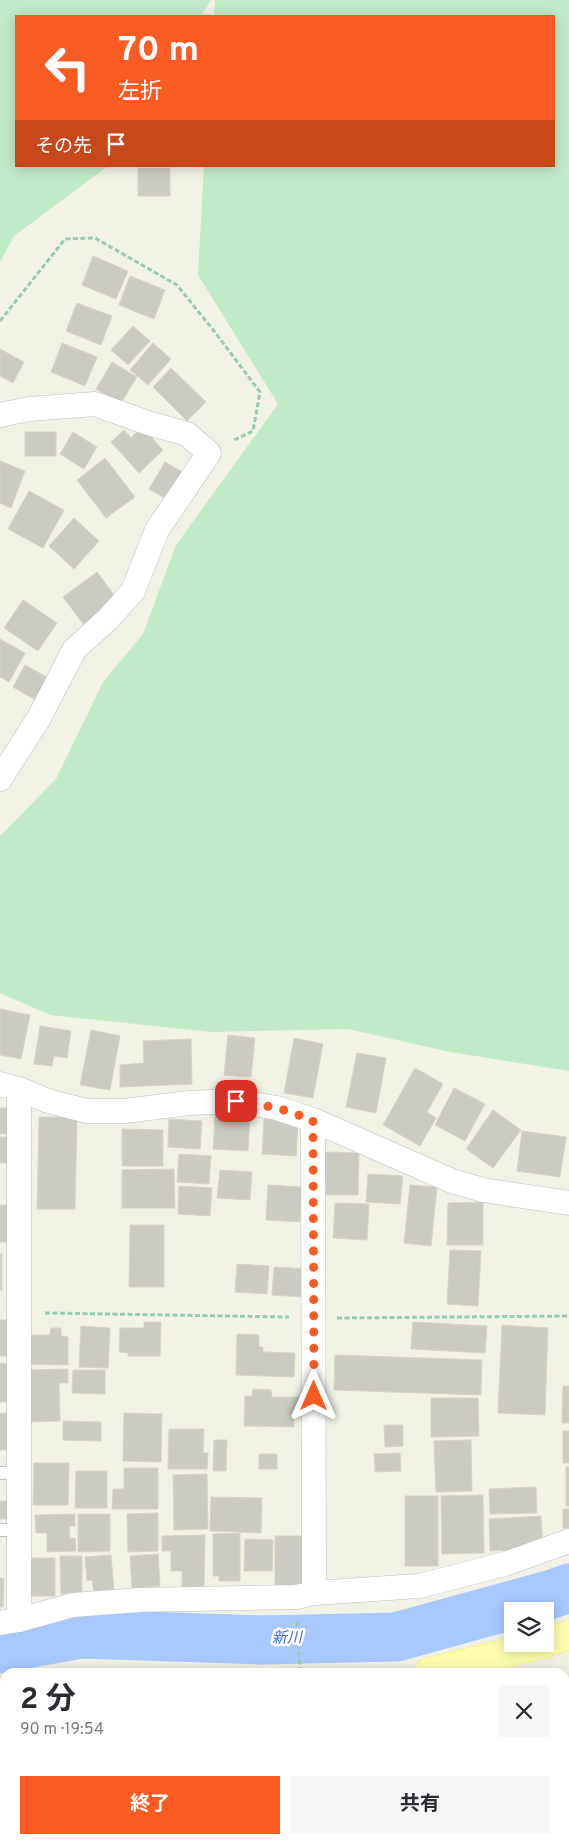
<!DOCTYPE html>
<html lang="ja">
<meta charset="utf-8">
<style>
body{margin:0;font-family:Overpass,"Noto Sans JP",sans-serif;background:#f7f7f7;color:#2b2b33;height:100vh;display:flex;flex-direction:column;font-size:19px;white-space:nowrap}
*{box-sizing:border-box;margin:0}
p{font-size:16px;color:#7c7c81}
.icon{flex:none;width:28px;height:28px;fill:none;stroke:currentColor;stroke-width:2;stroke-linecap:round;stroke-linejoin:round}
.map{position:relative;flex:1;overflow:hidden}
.drawer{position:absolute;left:0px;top:1668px;width:570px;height:176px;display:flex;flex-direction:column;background:#fff;border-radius:15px 15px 0 0;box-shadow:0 2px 12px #0003}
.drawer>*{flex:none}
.banner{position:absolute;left:15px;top:15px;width:540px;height:152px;border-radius:0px;box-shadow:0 2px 12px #0003;background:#fa5b23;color:#fff;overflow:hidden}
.tools{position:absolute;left:504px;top:1602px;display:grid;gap:10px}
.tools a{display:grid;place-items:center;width:50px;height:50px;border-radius:0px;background:#fff;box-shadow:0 2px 12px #0003;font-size:25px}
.pin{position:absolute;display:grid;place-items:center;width:42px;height:42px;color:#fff;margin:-21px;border-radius:10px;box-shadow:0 2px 8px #0006}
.me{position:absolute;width:55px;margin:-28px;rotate:0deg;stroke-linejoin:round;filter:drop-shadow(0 0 4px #0008)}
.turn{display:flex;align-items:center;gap:18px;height:105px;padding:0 20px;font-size:22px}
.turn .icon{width:65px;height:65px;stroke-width:2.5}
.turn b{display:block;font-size:35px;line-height:42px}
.then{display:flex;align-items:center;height:48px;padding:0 20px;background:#0003;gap:10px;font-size:19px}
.round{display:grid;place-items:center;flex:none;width:52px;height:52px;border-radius:0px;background:#f7f7f7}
.headline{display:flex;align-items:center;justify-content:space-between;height:85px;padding:0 20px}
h1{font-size:30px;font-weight:700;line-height:38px}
.button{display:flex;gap:10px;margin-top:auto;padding:10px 20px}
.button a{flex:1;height:58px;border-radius:0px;background:#fa5b23;color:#fff;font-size:20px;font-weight:700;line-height:58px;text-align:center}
.button a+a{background:#f7f7f7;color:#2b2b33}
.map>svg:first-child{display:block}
.green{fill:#c1ebc8}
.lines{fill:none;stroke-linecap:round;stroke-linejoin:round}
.river{stroke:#a8c9ff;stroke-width:49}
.building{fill:#cccbc3;stroke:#d7d4c3}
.service-casing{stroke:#bdbfc6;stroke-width:14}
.minor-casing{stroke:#bdbfc6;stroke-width:25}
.primary-casing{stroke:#ffee51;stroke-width:29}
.path{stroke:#98ccb1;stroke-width:3;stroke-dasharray:5 2.5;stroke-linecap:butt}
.service{stroke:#fff;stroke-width:12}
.minor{stroke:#fff;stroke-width:24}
.primary{stroke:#fdffad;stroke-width:28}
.route{stroke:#fa5b23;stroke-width:9;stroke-dasharray:0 16.2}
.labels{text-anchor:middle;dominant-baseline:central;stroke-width:5;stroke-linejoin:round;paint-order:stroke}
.water-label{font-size:15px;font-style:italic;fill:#3e6acf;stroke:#fff}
</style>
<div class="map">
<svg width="569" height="1843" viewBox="0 0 569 1843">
<rect width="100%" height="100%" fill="#f1f1e6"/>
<!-- green -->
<g class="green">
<polygon points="0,0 211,0 201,16 16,16 16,166 108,166 14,236 0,262"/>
<polygon points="215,0 569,0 569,1071 450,1052 348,1029 211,1032 50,1015 0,993 0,836 56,779 103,682 143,634 176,545 278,404 198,275 204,166 554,166 554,16 214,16"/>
</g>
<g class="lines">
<!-- river -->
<polyline class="river" points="0,1649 81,1634 262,1640 396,1637 549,1595 569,1588"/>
</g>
<!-- building -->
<g class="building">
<rect x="138" y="168" width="32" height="28"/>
<polygon points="93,256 128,271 116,299 82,285"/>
<polygon points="130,276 165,290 154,319 119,305"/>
<polygon points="77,303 112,316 101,345 66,331"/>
<polygon points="133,326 150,341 128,365 111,350"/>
<polygon points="62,343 97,357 85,386 51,372"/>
<polygon points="153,343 171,359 148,385 130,370"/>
<polygon points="0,349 24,362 13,383 0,376"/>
<polygon points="112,362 137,377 121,403 96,389"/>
<polygon points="171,368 206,402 187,421 153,387"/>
<polygon points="142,427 163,450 139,473 111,442 124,430 131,438"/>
<rect x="25" y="432" width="31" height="24"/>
<polygon points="73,432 97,447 84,469 60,454"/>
<polygon points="105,458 135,497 106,518 77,480"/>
<polygon points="0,461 25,471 11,508 0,503"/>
<polygon points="165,462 184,473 168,500 149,489"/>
<polygon points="29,491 64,510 43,548 8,529"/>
<polygon points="74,518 99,541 74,569 49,546"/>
<polygon points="97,572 117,599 84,625 63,597"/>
<polygon points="23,600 57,623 38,651 4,628"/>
<polygon points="0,639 25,653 9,682 0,677"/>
<polygon points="25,665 52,680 39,702 13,687"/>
<polygon points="0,1009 30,1015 21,1059 0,1055"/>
<polygon points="40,1026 71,1031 67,1058 54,1056 52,1066 34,1064"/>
<polygon points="91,1030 120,1036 110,1090 80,1085"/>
<polygon points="228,1035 255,1038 251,1077 224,1075"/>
<polygon points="294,1038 323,1044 313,1098 284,1093"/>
<polygon points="191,1039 192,1084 120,1087 120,1065 144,1063 143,1041"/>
<polygon points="357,1053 386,1058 376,1113 346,1107"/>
<polygon points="415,1068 443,1084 427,1112 436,1118 420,1146 383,1125"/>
<polygon points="454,1088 485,1104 465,1141 435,1125"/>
<polygon points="0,1108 8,1108 7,1134 0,1134"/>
<polygon points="493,1110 521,1130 493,1168 466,1149"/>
<polygon points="215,1114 250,1116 248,1151 213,1149"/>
<polygon points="39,1117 77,1117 75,1209 37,1209"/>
<polygon points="169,1119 202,1121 200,1149 168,1147"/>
<polygon points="264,1119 298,1121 296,1156 262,1154"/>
<polygon points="122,1129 163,1130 163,1166 122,1166"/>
<polygon points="522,1131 566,1137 560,1177 517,1171"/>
<polygon points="0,1137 10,1137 11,1163 0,1163"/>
<polygon points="324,1152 359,1153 358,1195 323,1195"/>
<polygon points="179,1154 211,1156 209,1184 177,1182"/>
<polygon points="174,1169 175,1208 122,1208 122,1170"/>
<polygon points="220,1170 252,1172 250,1200 217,1198"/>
<polygon points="368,1174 403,1176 400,1204 366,1202"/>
<polygon points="268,1185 302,1187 300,1222 266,1220"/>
<polygon points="410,1185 437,1187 431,1246 404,1243"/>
<polygon points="179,1186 212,1188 210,1216 178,1214"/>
<polygon points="483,1202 483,1245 447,1245 448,1203"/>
<polygon points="335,1203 369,1204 367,1240 333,1238"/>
<rect x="0" y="1205" width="9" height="37"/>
<polygon points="130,1225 164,1225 164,1287 129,1287"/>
<polygon points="450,1250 481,1251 478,1306 447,1304"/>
<rect x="0" y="1254" width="2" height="36"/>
<polygon points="237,1264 269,1266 267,1294 235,1292"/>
<polygon points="274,1267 307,1269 305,1297 272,1295"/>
<rect x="0" y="1320" width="10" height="36"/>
<polygon points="144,1322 161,1322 160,1356 128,1356 128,1353 119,1352 120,1328 144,1328"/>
<polygon points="413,1322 487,1326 485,1353 411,1349"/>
<polygon points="502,1325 548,1328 545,1415 498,1413"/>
<polygon points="81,1326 110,1328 108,1368 79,1367"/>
<polygon points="51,1328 61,1328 61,1336 68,1337 68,1365 25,1364 26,1335 50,1335"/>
<polygon points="237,1334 259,1335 259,1347 263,1347 263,1352 295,1353 294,1377 236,1375"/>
<polygon points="335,1355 482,1360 481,1395 334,1390"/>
<polygon points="0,1363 8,1364 7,1402 0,1402"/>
<polygon points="68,1369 68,1383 59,1383 60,1421 25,1422 24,1370"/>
<polygon points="73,1370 105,1370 105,1394 72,1393"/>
<polygon points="563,1386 569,1386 569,1423 562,1423"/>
<polygon points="253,1389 271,1390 272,1397 303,1397 303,1414 294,1414 294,1427 244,1426 245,1396 252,1396"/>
<polygon points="431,1398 478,1398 479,1436 431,1437"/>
<polygon points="0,1413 6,1413 7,1450 0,1450"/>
<polygon points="124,1413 162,1414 161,1462 123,1461"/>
<polygon points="63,1421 101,1422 101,1441 63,1440"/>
<polygon points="384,1425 403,1425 403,1446 385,1447"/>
<polygon points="169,1429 204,1429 203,1453 208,1453 207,1469 168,1469"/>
<rect x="563" y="1431" width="6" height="32"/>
<polygon points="214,1440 227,1440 226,1471 213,1471"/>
<polygon points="471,1440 472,1491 436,1492 434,1441"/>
<polygon points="400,1453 401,1471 375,1472 374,1454"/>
<rect x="259" y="1454" width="18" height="15"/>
<polygon points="34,1463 69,1463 68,1505 33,1505"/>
<rect x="566" y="1467" width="3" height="39"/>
<polygon points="124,1468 158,1468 158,1509 112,1509 113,1489 124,1489"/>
<polygon points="76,1471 107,1471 107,1508 75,1508"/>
<polygon points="207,1474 208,1529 174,1530 173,1475"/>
<polygon points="536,1487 537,1513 490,1514 489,1489"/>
<polygon points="483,1495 484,1553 442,1554 441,1496"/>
<rect x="405" y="1496" width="33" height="70"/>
<polygon points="211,1497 262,1498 261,1533 210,1531"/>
<rect x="0" y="1501" width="8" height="18"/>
<rect x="563" y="1509" width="6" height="19"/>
<polygon points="158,1513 158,1551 128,1552 127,1514"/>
<polygon points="75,1514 75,1526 69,1526 70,1539 75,1538 76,1551 47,1552 47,1533 36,1533 35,1515"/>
<polygon points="78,1514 110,1514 110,1551 78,1552"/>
<polygon points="541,1516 543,1549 490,1551 489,1519"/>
<polygon points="240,1533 240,1581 219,1581 219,1576 213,1576 213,1534"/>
<polygon points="205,1535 204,1587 182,1587 182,1571 171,1571 171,1551 162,1551 162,1536"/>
<rect x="275" y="1536" width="29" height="50"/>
<polygon points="245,1539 273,1540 272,1571 244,1571"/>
<polygon points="158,1554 160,1586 132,1588 130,1556"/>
<polygon points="111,1555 114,1592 94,1594 92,1580 87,1581 85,1557"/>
<polygon points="60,1556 82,1556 82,1593 61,1594"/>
<rect x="31" y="1558" width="24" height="38"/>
<polygon points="0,1578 4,1578 3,1607 0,1607"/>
<polygon points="569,1692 569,1732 565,1733 565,1694"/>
<polygon points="5,1758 5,1782 0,1780 0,1768"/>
<polygon points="0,1788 5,1791 5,1823 0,1821"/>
<polygon points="69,1839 84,1839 82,1843 78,1843"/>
<polygon points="150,1839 182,1839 180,1843 147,1843"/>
<polygon points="319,1839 355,1839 353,1843 316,1843"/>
<polygon points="474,1839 498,1839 496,1843 472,1843"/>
</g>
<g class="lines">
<!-- service casing -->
<g class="service-casing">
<g id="service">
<polyline points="0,1473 19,1472"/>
<polyline points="0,1530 19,1530"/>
</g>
</g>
<!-- minor casing -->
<g class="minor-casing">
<g id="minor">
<polyline points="0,415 29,409 95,404 148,423 187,434 209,453 157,530 133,591 109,618 74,650 39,718 0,779"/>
<polyline points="0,1084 19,1089 48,1101 87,1111 125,1111 189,1103 236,1101 277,1108 313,1120 452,1181 483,1190 569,1203"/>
<polyline points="313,1120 314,1593"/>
<polyline points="19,1620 19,1089"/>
<polyline points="0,1623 19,1620 73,1605 139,1600 296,1597 314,1593 419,1586 505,1564 569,1541"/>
<polyline points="565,1810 569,1812"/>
</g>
</g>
<!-- primary casing -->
<g class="primary-casing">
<g id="primary">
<polyline points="545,1643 569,1635"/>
<polyline points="429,1672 543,1644"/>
<polyline points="0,1704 5,1703"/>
</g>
</g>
<!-- path -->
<g class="path">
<polyline points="0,321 65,239 95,238 177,285 214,331 260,392 253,431 232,441"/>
<polyline points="45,1313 289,1317"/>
<polyline points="337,1318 569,1316"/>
<polyline points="297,1622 300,1672"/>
</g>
<!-- service -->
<use href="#service" class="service"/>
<!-- minor -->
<use href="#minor" class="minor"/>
<!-- primary -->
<use href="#primary" class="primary"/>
</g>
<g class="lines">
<!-- route -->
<polyline class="route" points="236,1101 278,1108 313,1120 314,1396"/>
</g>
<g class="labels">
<!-- water labels -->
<g class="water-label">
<text transform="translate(287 1639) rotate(-1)">新川</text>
</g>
</g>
</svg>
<div class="tools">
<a><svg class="icon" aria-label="layers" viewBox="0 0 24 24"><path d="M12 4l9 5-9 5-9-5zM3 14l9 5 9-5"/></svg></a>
</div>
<div class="pin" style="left:236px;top:1101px;background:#d93025"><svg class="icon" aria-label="arrive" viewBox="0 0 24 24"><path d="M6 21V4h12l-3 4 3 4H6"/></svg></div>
<svg class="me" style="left:314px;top:1396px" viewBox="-20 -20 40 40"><path d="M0-17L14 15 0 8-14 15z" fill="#fa5b23" stroke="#fff" stroke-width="4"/></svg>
<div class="banner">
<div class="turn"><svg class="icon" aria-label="left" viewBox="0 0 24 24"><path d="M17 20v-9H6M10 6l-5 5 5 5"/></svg><div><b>70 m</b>左折</div></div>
<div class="then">その先<svg class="icon" aria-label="arrive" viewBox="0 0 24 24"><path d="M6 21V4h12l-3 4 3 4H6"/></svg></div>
</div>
<section class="drawer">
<div class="headline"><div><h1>2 分</h1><p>90 m · 19:54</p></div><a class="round"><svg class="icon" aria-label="close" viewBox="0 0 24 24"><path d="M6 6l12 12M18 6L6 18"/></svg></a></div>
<div class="button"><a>終了</a><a>共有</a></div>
</section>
</div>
